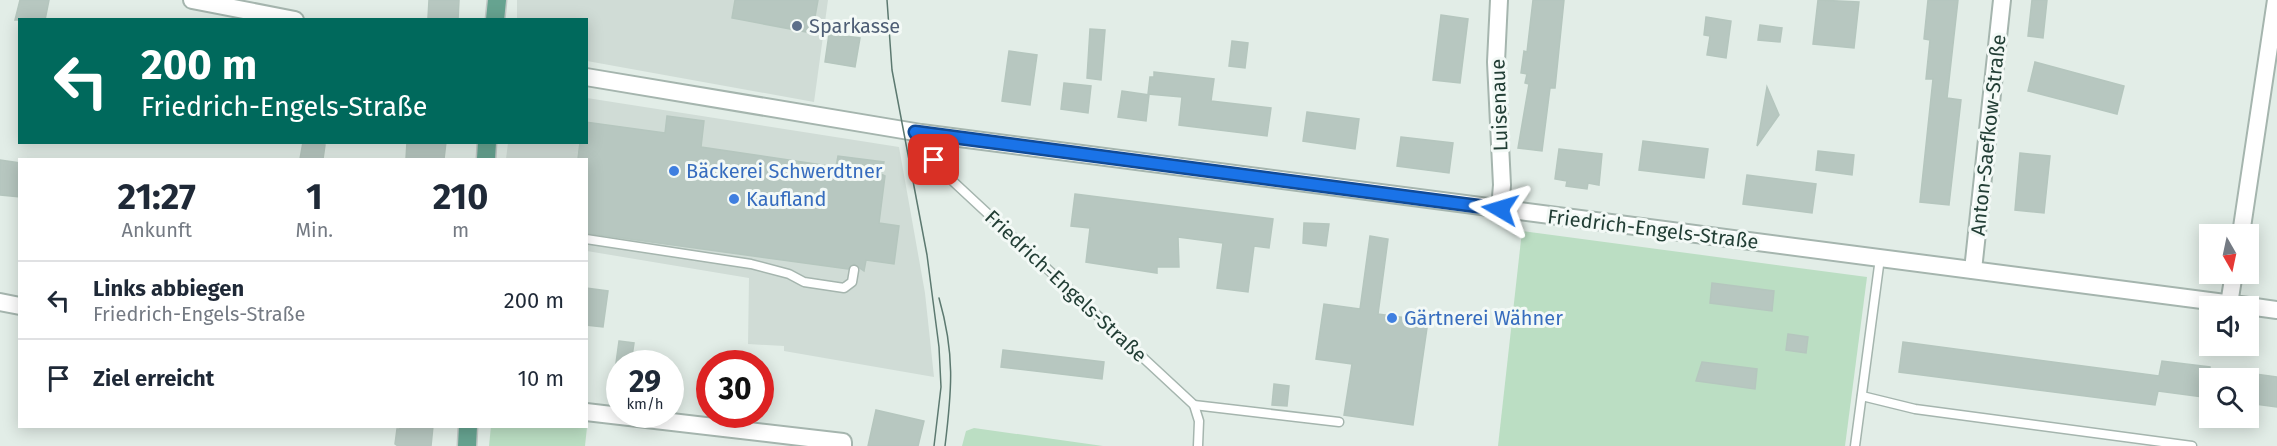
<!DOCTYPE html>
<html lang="de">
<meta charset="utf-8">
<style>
body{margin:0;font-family:"Fira Sans",sans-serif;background:#f6f6f7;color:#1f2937;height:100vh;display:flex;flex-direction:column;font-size:22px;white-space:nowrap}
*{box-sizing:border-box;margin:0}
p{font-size:20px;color:#747a83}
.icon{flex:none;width:33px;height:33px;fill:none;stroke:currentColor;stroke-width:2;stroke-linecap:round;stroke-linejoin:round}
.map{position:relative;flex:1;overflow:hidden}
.panel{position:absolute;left:18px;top:158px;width:570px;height:270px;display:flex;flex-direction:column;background:#fff;border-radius:0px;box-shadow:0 3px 15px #0003}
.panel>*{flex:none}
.guide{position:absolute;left:18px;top:18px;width:570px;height:126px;border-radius:0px;box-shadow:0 3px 15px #0003;background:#00695c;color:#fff;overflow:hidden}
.needle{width:39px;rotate:171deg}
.fabs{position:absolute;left:2199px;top:224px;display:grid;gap:12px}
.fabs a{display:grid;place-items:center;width:60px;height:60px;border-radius:0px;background:#fff;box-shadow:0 3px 15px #0003;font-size:30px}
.speed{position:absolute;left:606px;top:350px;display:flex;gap:12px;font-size:30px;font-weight:700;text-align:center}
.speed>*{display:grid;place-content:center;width:78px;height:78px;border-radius:50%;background:#fff;box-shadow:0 3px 15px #0003;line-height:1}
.speed small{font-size:15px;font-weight:400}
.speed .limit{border:9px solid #d22;background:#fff;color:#111}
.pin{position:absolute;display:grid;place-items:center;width:51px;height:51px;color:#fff;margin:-26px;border-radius:12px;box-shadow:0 3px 9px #0006}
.me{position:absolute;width:66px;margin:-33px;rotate:277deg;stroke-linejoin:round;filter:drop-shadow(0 0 4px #0008)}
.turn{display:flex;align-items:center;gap:21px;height:126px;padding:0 24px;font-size:27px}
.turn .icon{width:78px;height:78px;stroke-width:2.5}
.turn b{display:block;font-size:42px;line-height:51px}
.eta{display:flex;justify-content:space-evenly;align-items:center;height:102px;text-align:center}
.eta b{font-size:36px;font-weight:700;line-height:42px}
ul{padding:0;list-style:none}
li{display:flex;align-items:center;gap:18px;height:78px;padding:0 24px;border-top:2px solid #e0e1e3}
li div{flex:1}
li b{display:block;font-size:22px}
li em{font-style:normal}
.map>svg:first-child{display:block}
.built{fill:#d0dcd6}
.green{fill:#bbdec3}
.building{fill:#b7c7c0;stroke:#b5c6be;stroke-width:1.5}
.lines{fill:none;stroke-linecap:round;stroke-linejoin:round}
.lane-casing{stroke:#a5b5ae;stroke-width:11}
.street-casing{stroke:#a5b5ae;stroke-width:20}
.primary-casing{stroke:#c1c9c6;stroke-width:21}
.lane{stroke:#fff;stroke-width:8}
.street{stroke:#fff;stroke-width:16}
.primary{stroke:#66a390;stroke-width:18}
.tram{stroke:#5c7970;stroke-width:1.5}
.route-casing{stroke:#114b97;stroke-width:15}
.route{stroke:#1a73e8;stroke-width:10}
.service-dot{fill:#5c6f8a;stroke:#f3f9f6;stroke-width:2}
.shop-dot{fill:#3f7fe0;stroke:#f3f9f6;stroke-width:2}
.labels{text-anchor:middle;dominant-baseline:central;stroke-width:6;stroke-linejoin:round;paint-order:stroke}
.service-label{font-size:20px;fill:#4e5e75;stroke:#f3f9f6;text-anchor:start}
.street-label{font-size:20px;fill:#223e35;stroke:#f3f9f6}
.shop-label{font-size:20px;fill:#366cbe;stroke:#f3f9f6;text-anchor:start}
</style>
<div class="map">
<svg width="2277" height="446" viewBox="0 0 2277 446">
<rect width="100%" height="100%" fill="#e2ede7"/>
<!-- built -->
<g class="built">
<polygon points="517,0 828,0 814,102 587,61 586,20 517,19"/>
<polygon points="587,98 899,147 925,293 934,377 784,351 784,346 748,344 749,278 587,251 586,159 506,159 508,143 586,142"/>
</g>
<!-- green -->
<g class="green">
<polygon points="1522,231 1867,277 1845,446 1498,446"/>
<polygon points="491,426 587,427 585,446 489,446"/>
<polygon points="974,428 1103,446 962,446 966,431"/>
</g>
<!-- building -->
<g class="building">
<polygon points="20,0 49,0 45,20 15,20"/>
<polygon points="429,0 459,0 458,20 428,18"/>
<polygon points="735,0 818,0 812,33 732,18"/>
<polygon points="1533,0 1564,0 1555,88 1550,88 1542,151 1518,148 1529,84 1525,83 1527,74 1521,73 1524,51 1527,52"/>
<polygon points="1818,0 1859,2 1854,48 1813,44"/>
<polygon points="1928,0 1958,0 1947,98 1961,100 1949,205 1920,202 1933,79 1926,79 1930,40 1924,39"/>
<polygon points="2032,0 2047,0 2043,38 2028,36"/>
<polygon points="1441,15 1468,19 1460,83 1433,80"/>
<polygon points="1706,17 1731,21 1726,58 1707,55 1710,36 1704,35"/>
<polygon points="1760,25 1782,28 1780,42 1758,40"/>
<polygon points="1090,29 1105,30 1101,80 1087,78"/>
<polygon points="829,34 860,38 855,67 825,62"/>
<polygon points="1232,41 1248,43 1245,68 1229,66"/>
<polygon points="1009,51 1037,55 1030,105 1002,101"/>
<polygon points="2035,62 2124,86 2117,114 2028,91"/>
<polygon points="1154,72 1214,79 1211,101 1271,108 1267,136 1179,125 1182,97 1148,94 1150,77 1154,77"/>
<polygon points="1064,83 1091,86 1088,113 1061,109"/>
<polygon points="1767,87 1779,115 1757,146"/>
<polygon points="1122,91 1149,95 1146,121 1118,117"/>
<polygon points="1307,112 1359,119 1355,149 1303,141"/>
<polygon points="667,116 704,121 701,147 836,167 838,156 884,162 881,174 885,176 879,223 899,226 894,264 866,260 864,271 854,264 848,269 586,233 586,159 578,159 580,142 586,142 586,122 665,133"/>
<polygon points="1401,137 1453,143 1449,173 1397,166"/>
<polygon points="1643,141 1708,149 1704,178 1639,170"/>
<polygon points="303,142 325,145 323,159 300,159"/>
<polygon points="407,142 446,142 444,159 406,159"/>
<polygon points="1559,149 1602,154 1599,185 1588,183 1587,189 1566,186 1567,181 1555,179"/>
<polygon points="1818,151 1854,155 1852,175 1816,170"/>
<polygon points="2020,153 2050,156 2044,213 2015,210"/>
<polygon points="0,160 20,163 20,197 0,195"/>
<polygon points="1747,175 1816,184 1812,213 1743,204"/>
<polygon points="1075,194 1273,219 1269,248 1254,246 1248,292 1217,288 1223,243 1178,237 1179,267 1157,267 1157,273 1086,262 1090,228 1071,226"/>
<polygon points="1304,223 1329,224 1326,246 1303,243"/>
<polygon points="1370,236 1388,239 1378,314 1428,321 1413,425 1344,415 1352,364 1316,359 1324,304 1360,309"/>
<polygon points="1712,283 1774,291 1772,311 1710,303"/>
<polygon points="586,288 608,291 603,327 586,325"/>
<polygon points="1788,334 1808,337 1806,353 1786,350"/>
<polygon points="619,341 634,343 631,363 616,363"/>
<polygon points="1903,342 2159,376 2162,361 2210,367 2210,398 2158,391 2155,405 1899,372"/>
<polygon points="1003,350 1104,362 1102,379 1001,367"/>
<polygon points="1702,362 1757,369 1755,389 1696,381"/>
<polygon points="2248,373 2277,377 2277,407 2248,403"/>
<polygon points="1274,384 1289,386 1287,406 1272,405"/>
<polygon points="876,410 924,421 918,446 868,446"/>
<polygon points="400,426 433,426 431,446 398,446 395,444 397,429 400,429"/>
</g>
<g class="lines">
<!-- lane casing -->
<g class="lane-casing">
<g id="lane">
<polyline points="915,132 944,173 1194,405 1199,421 1198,446"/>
<polyline points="586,239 751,264 789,274 804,282 844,288 852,282 854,270"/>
<polyline points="1862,396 1915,409 2192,446"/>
<polyline points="1194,405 1339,422"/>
<polyline points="1855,446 1880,258"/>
</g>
</g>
<!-- street casing -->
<g class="street-casing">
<g id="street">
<polyline points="192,0 295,20"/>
<polyline points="1499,0 1496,62 1502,185 1500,209"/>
<polyline points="586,77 921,133 2248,306"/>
<polyline points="2241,234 2276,0"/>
<polyline points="1973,270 2002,0"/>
<polyline points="0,302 20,306"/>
<polyline points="2229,304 2234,273"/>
<polyline points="2248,306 2277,310"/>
<polyline points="586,412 843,442 843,446"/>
</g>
</g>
<!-- primary casing -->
<g class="primary-casing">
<g id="primary">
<polyline points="495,20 497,0"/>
<polyline points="486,159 487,142"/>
<polyline points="467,446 468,426"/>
</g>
</g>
<!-- lane -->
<use href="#lane" class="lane"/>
<!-- street -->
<use href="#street" class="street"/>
<!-- primary -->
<use href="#primary" class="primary"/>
<!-- tram -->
<g class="tram">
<polyline points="887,0 892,70 927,255 939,347 941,387 934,446"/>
<path d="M939 298C955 354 952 389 945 446"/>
</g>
</g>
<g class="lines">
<!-- route casing -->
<g class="route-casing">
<polyline id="route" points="934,160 915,132 1500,209"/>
</g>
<!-- route -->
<use href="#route" class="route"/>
</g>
<!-- markers -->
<circle class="service-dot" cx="797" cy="26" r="6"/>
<g class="shop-dot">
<circle cx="674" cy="171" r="6"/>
<circle cx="734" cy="199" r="6"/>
<circle cx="1392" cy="318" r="6"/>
</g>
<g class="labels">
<!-- service labels -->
<g class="service-label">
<text x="809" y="26">Sparkasse</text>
</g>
<!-- street labels -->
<g class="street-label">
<text transform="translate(1499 105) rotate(-92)">Luisenaue</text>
<text transform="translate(1988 135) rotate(-84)">Anton-Saefkow-Straße</text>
<text transform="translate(1653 229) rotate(7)">Friedrich-Engels-Straße</text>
<text transform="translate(1066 286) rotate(43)">Friedrich-Engels-Straße</text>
</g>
<!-- shop labels -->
<g class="shop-label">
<text x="686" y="171">Bäckerei Schwerdtner</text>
<text x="746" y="199">Kaufland</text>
<text x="1404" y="318">Gärtnerei Wähner</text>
</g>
</g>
</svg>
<div class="fabs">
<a><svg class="needle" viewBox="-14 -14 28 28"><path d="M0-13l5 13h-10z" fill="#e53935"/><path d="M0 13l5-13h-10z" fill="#747a83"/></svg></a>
<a><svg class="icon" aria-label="sound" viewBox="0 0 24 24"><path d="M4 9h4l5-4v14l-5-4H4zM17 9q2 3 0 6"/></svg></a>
<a><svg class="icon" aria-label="search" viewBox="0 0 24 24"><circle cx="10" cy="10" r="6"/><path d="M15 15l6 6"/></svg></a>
</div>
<div class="speed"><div>29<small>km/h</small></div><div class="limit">30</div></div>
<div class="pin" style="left:934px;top:160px;background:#d93025"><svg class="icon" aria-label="arrive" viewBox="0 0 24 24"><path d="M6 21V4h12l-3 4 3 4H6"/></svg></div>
<svg class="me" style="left:1500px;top:209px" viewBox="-20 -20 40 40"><path d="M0-17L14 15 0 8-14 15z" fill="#1a73e8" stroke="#fff" stroke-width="4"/></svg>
<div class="guide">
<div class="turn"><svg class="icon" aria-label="left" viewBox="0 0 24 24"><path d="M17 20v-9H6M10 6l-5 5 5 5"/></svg><div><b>200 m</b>Friedrich-Engels-Straße</div></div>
</div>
<section class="panel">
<div class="eta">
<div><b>21:27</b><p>Ankunft</p></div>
<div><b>1</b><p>Min.</p></div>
<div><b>210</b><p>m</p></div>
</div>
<ul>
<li><svg class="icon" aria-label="left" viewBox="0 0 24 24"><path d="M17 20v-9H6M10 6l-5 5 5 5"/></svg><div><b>Links abbiegen</b><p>Friedrich-Engels-Straße</p></div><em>200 m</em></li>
<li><svg class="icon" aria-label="arrive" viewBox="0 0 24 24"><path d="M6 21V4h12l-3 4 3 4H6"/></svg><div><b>Ziel erreicht</b></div><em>10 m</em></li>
</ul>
</section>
</div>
